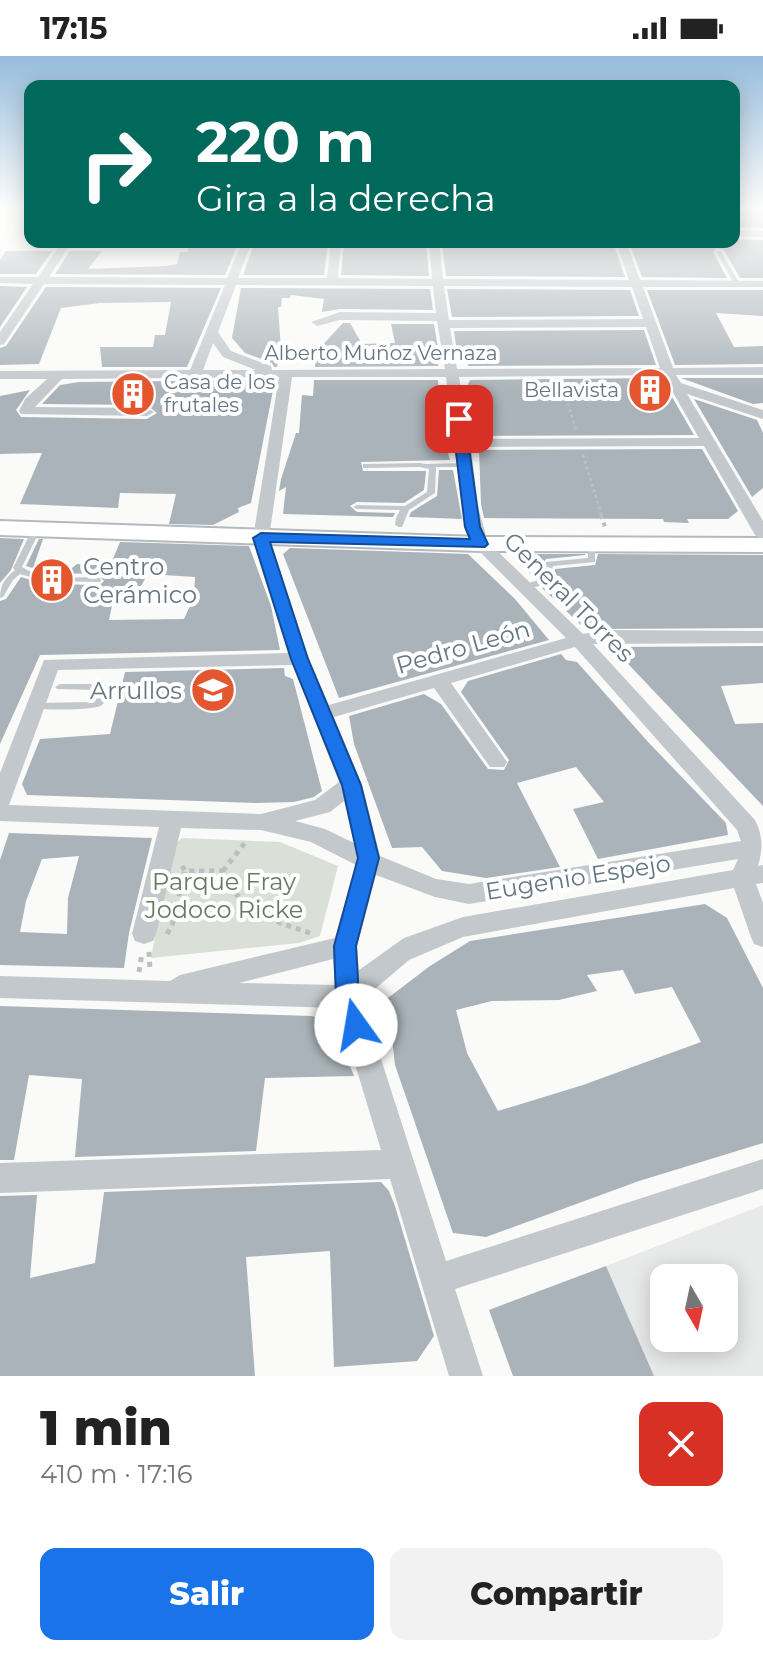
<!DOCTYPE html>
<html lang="es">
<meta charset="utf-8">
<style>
body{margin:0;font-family:Montserrat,sans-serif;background:#f2f2f2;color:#222;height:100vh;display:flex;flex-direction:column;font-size:30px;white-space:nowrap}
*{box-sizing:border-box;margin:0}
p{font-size:26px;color:#767676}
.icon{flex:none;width:44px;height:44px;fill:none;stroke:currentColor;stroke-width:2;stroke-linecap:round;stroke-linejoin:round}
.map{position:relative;height:1320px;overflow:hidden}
.side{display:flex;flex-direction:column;background:#fff;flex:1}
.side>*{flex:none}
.hud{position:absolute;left:24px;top:24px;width:716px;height:168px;border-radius:16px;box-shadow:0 4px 20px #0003;background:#00695c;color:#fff;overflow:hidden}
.needle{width:52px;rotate:171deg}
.fabs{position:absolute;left:650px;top:1208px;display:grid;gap:16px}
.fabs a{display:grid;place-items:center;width:88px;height:88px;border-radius:16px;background:#fff;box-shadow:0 4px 20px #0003;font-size:40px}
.pin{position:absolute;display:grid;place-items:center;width:68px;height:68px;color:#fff;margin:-34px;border-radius:16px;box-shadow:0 4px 12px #0006}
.me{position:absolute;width:88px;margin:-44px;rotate:347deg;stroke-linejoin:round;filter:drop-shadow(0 0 6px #0008)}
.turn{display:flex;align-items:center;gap:28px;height:168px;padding:0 40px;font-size:36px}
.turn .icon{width:104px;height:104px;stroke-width:2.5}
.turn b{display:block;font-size:56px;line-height:68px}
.round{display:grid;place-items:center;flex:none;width:84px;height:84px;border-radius:16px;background:#f2f2f2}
.summary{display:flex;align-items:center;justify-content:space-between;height:136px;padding:0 40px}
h1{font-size:48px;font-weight:800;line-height:60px}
.button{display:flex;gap:16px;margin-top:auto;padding:16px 40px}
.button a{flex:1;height:92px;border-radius:16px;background:#1a73e8;color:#fff;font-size:32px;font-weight:800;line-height:92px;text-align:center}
.button a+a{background:#f2f2f2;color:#222}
.status{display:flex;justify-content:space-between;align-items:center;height:56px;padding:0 40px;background:#fff;direction:ltr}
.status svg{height:22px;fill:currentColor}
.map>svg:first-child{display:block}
.built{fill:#e8e9e9;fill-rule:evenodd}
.green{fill:#dadfd7}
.building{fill:#aab3b9;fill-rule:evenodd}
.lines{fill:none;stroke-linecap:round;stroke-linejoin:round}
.secondary-casing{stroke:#b3babf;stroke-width:4}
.path-far2{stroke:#bbbfc2;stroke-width:3;stroke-dasharray:3 3;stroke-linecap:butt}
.path-far1{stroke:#bbbfc2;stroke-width:4;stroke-dasharray:4 4;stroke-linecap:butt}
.path{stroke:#bbbfc2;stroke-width:5;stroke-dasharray:5 5;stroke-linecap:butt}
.service{fill:#c3c8cc;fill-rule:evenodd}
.minor{fill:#c3c8cc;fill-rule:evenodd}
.secondary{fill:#fff;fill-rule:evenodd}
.route{fill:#1a73e8;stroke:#114b97;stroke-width:2}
.labels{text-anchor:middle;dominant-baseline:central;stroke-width:8;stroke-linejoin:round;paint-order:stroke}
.far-street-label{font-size:20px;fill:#657683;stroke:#fff}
.far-poi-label{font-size:20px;fill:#657683;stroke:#fff;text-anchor:start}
.poi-label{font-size:24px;fill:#657683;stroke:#fff;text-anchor:start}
.street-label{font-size:24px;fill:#657683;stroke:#fff}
.park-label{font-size:24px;fill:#687a64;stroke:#fff}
</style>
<div class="status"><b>17:15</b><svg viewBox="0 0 49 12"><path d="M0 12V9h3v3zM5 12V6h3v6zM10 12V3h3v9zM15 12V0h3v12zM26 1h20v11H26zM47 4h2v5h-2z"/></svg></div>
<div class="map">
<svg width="763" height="1320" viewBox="0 0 763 1320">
<rect width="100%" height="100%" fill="#fafaf8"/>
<!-- built -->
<path class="built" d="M763 1149V1320H654L606 1210ZM664 1222H724V1282H664Z"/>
<!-- green -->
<polygon class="green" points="182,782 280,786 338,810 320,880 299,887 151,902 171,792"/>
<!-- building -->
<g class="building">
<polygon points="734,154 763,154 763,172 734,171"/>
<polygon points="734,183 763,184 763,222 740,222 724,194 717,192 713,196 727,222 642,221 629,186 734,186"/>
<polygon points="188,186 239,186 225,219 55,218 70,195 102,195 88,213 166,210 177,208 180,196 188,196"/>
<polygon points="255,186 328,186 324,219 243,219"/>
<polygon points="344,186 426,186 429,220 341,219"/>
<polygon points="442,186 613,186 625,221 446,220"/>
<polygon points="6,195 52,195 36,218 0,218 0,204"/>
<polygon points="0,230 27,231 0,271"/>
<polygon points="46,231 221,232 187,311 102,311 100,291 153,291 155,279 165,279 171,246 100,247 61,252 39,308 0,309 0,292 6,290"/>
<polygon points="241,232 430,233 433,254 340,253 322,256 324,243 291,239 290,242 282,242 281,251 278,251 281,293 277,311 274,311 272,307 245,297 232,282"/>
<polygon points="447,233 630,234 639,260 452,261"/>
<polygon points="647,234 763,234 763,260 716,257 734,291 763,290 763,308 675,309"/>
<polygon points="343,267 350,267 362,288 395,287 391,268 434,268 440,304 438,304 438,310 315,311 316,296"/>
<polygon points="644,274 656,309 468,310 467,304 458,304 454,275"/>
<polygon points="661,322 694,379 478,380 468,355 465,335 470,324"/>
<polygon points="681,322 763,322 763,347 753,348"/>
<polygon points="275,324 251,447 238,452 239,456 213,469 169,468 176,438 120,437 118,452 20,448 42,397 0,398 0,340 30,334 16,354 21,361 147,363 157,357 147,349 42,348 60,329 79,326"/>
<polygon points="314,324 438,324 441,389 444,382 450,404 361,406 363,415 426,415 424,434 404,447 357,446 350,450 357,456 395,457 393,461 283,458 286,431 279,435 281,423 296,377 299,377 302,339 313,340"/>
<polygon points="694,343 757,364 763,377 763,432 752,441"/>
<polygon points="702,393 738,455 728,463 687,463 689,467 664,466 663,463 484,462 481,448 479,394"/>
<polygon points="439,414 453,414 462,463 409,461 411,456 437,440"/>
<polygon points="0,482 24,483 11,514 0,527"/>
<path d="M39 483H43L33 512 66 517 77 508 110 510 120 486 249 490 271 550 280 594 40 599 0 688V545L6 543 21 521 44 528 100 529 104 525 98 518 49 517 26 510ZM148 518 195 521 194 541 184 563 109 564 116 530H141Z"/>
<polygon points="290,492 468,498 515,543 549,584 339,642 283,498"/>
<polygon points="512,498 585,498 585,499 546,503 534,522"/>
<polygon points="598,498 763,499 763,572 595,573 582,570 542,532 551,524 555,513 595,509"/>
<polygon points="763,590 763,627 721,630 735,668 763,667 763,750 612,591"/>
<polygon points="561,598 566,604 577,606 649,687 726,767 728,779 598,803 573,753 604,746 576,711 517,727 560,811 486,822 442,815 422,791 392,792 354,688 349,660 424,638 441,648 488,713 504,714 509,704 461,636 468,625"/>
<polygon points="284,612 285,620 293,623 322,735 314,741 294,746 256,747 27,739 22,728 40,683 110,678 125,616"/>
<path d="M9 777 152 782 129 877 124 912 0 909V804ZM79 800 68 842 67 878 20 876 26 845 42 803Z"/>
<path d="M705 848 727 862 763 932V1087L639 1125 486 1181 453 1177 395 1009 392 982 376 951 430 910 470 885ZM623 914 635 938 672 931 701 986 583 1029 498 1055 467 997 456 954 492 945 559 944 597 935 587 919Z"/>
<polygon points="0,950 312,960 333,968 354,1020 265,1022 256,1095 75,1101 82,1023 29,1019 14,1104 0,1104"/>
<polygon points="381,1126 389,1135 395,1150 434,1280 417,1305 334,1311 330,1195 246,1201 255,1320 0,1320 0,1140 37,1139 30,1222 95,1207 104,1136"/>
<polygon points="606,1210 654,1320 513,1320 489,1254"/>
</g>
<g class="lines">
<!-- secondary casing -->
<g class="secondary-casing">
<polygon id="secondary" points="0,465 480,481 763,482 763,496 480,495 0,479"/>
</g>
<!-- path-far2 -->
<g class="path-far2">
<polyline points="563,330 576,375"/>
<polyline points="583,399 602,461"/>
</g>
<!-- path-far1 -->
<polyline class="path-far1" points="601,459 605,471"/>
<!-- path -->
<g class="path">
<polyline points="182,810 185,815 223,815 234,837 280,867 310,877"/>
<polyline points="223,815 247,784"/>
<polyline points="167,878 172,870 185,815"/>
<polyline points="149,896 150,915"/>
<polyline points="139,916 142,897"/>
</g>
<!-- service -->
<g class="service">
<polygon points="716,195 721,196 740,228 739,229 734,228"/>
<polygon points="420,407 426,408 465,407 469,409 465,411 436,411 435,437 409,454 402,471 399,471 395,469 396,462 400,454 357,453 353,451 357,449 405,450 427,436 429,413 420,411 366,412 363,412 363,408"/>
<path d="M33 472H36L40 474 22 511C44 525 72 521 97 521L100 522 101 524 100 526 44 525 20 518 13 524 3 541 0 542C0 529 5 522 15 514L13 512Z"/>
<path d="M588 486H591L595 488V506L553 510C548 532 541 529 522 534L518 531 519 529C542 523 538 528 546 506L588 502Z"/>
<path d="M60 628H105L110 631C109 637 107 645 102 649 94 655 42 654 31 652L29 650 34 647 91 646C97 644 98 640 99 634L57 633 55 631Z"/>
</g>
<!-- minor -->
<g class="minor">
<polygon points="734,174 763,175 763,181 734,180"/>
<path d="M62 186H72L49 221 227 222 242 186H252L238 222H327L331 186H341L338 222 432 223 429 186H439L443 223 629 224 616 186H626L640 224 763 225V231H643L673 312 763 311V319H676L681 327 763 354V363L687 338 763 465V484L755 479 704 390 471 391 478 451 488 486 583 578 607 574 763 575V587L593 588 755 764C763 780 763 793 758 810L763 809V827L756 828 763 847V891L754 888 751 881 734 832 463 881 409 904 362 944 446 1205 763 1103V1133L455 1233 483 1320H449L390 1123 0 1137V1107L381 1094 338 952 0 942V920L170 925 180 919 335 882 356 809 311 786 261 774 181 772 156 878 153 885 144 888 135 885 132 878 159 771 0 765V717L44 604 289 597 253 482 279 321 62 323 35 351 147 352 154 356 147 360 21 358 19 355 25 343 47 323H0V315L190 314 225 229 44 228 4 288 0 289V276L33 228 0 227V221H38ZM236 229 433 230 436 257 340 256 311 266 317 270 340 264 437 265 445 313 272 314 271 310 231 295 218 276ZM444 230 632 231 643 263 449 264ZM646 271 660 312 457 313 450 272ZM213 287 223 301 256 314H203ZM663 319 699 382 470 383 459 321ZM292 321H446L462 451 472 488 566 582 329 649 309 603 269 482ZM575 591 737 774 741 785 469 828 436 823 380 800 362 729 334 661 434 632 490 711H504L507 706 451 627ZM293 609 339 726 315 744 261 758 9 749 58 614ZM344 745 354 787 325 773 295 765 330 756ZM738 803 733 814 463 861 404 882 359 914 357 890 376 819 435 841 469 848ZM333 903 335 929 239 927Z"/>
</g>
<!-- secondary -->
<use href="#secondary" class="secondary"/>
</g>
<!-- sky -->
<linearGradient id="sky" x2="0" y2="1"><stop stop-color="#96bcdc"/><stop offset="0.45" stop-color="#fdfdfc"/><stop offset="1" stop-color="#fdfdfc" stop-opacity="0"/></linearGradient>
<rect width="763" height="339" fill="url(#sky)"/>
<!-- route -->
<polygon class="route" points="459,359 465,363 480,471 488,488 485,491 270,486 308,603 361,729 379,802 356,890 359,941 368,969 364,977 356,980 348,977 336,941 334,890 358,802 342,729 291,603 253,482 261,477 470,483 465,471 452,363"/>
<!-- icons -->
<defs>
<g id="building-disc" transform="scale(2.3)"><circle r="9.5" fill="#e4572e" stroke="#fff"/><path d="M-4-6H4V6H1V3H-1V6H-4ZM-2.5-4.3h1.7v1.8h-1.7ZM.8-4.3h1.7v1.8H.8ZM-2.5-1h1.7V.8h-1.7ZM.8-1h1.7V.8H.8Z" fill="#fff"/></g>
<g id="school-disc" transform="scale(2.3)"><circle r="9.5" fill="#e4572e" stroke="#fff"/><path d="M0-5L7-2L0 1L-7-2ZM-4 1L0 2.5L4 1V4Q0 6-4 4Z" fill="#fff"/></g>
</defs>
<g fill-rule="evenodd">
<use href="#building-disc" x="650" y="334"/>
<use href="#building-disc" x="133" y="338"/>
<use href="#building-disc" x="52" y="524"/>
<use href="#school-disc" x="213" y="634"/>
</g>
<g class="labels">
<!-- far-street labels -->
<g class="far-street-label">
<text x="381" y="297">Alberto Muñoz Vernaza</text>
</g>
<!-- far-poi labels -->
<g class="far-poi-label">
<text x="164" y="326">Casa de los<tspan x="164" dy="23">frutales</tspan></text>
<text x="619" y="334" text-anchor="end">Bellavista</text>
</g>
<!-- poi labels -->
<g class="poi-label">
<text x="83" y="510">Centro<tspan x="83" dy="28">Cerámico</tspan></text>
<text x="182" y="634" text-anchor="end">Arrullos</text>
</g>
<!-- street labels -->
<g class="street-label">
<text transform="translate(569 541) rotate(45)">General Torres</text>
<text transform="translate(463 591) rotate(-16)">Pedro León</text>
<text transform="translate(578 821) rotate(-9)">Eugenio Espejo</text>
</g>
<!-- park labels -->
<g class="park-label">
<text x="224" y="825">Parque Fray<tspan x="224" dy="28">Jodoco Ricke</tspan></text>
</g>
</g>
</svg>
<div class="fabs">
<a><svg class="needle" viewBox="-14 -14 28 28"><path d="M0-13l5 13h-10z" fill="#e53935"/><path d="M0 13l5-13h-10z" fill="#767676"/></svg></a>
</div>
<div class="pin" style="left:459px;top:363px;background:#d93025"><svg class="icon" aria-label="arrive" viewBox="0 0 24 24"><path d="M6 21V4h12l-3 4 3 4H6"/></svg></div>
<svg class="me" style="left:356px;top:969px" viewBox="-20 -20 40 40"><circle r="19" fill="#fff"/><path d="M0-13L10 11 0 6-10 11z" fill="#1a73e8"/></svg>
<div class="hud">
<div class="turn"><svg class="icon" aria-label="right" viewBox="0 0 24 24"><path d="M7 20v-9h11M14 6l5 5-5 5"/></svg><div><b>220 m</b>Gira a la derecha</div></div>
</div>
</div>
<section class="side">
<div class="summary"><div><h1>1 min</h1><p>410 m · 17:16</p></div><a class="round" style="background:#d93025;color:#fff"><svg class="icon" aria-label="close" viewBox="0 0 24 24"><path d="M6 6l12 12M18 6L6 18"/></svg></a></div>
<div class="button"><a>Salir</a><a>Compartir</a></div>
</section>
